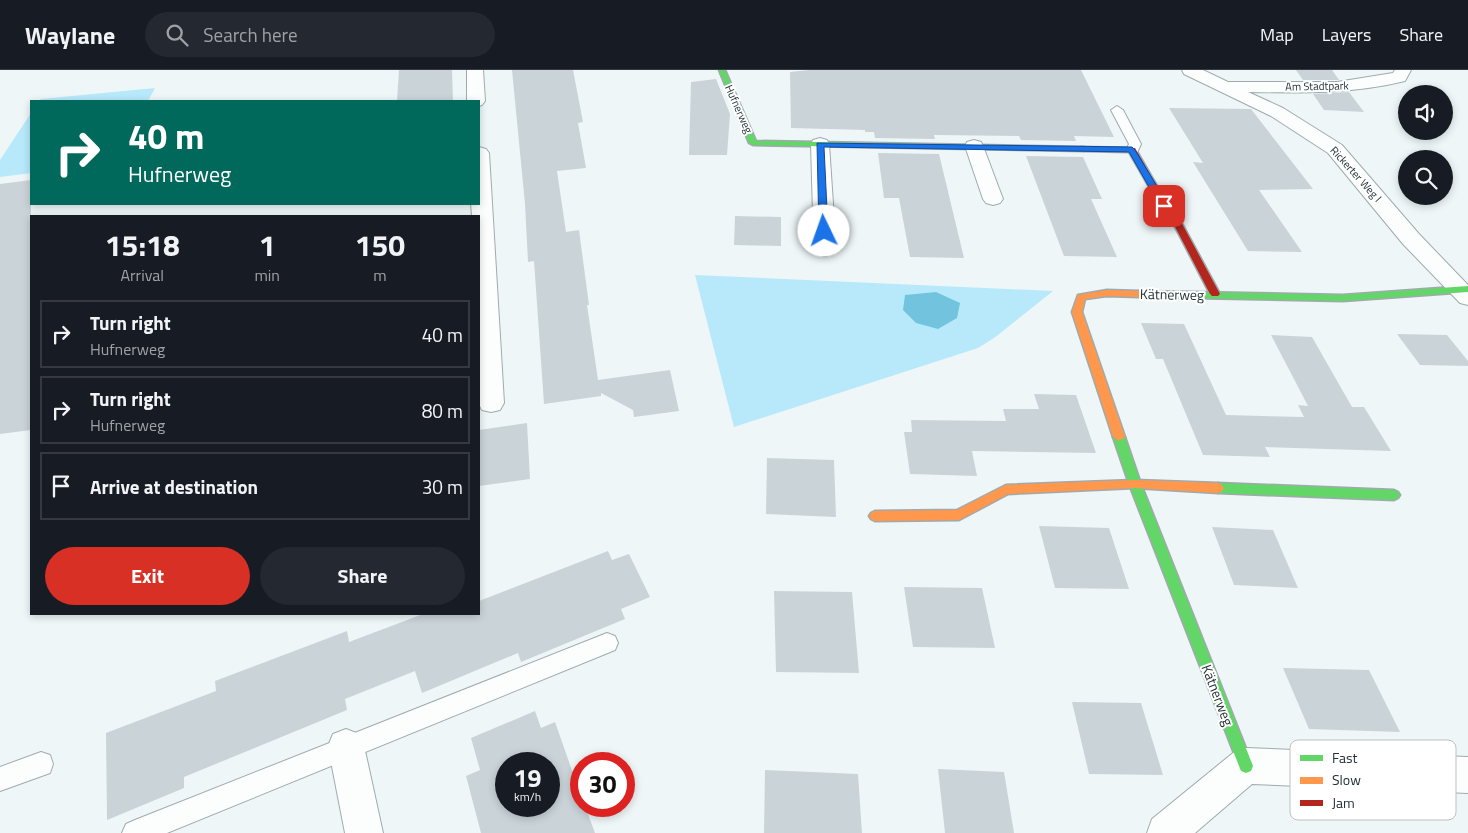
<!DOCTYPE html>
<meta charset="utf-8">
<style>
body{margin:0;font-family:"Titillium Web",sans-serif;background:#242831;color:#f1f3f6;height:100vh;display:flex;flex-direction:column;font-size:19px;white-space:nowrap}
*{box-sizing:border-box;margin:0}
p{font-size:16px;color:#9ea1a6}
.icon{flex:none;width:28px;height:28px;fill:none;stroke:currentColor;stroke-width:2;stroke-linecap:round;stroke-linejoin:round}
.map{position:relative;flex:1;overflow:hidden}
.drawer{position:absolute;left:30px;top:145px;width:450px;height:400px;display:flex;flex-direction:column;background:#171b24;border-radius:0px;box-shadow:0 2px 8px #0003}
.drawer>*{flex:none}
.guide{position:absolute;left:30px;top:30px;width:450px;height:105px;border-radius:0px;box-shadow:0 2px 8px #0003;background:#00695c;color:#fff;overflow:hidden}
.controls{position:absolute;left:1398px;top:15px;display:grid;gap:10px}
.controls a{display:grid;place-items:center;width:55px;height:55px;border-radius:50%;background:#171b24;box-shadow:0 2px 8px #0003;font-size:25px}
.speed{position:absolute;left:495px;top:682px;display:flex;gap:10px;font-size:25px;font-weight:700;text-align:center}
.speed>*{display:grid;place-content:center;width:65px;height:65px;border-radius:50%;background:#171b24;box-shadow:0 2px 8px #0003;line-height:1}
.speed small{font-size:12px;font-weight:400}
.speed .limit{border:8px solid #d22;background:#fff;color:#111}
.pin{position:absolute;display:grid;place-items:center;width:42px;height:42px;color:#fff;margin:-21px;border-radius:10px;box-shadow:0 2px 8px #0006}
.me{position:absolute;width:55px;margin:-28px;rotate:357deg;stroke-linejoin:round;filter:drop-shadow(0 0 4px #0008)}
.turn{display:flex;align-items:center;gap:18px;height:105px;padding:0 15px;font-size:22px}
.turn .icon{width:65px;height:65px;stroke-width:2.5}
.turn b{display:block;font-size:35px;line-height:42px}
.eta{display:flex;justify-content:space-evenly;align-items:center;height:85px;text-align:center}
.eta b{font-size:30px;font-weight:700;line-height:35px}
.action{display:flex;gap:10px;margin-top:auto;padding:10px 15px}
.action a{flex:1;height:58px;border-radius:30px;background:#d93025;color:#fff;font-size:20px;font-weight:700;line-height:58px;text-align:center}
.action a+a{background:#242831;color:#f1f3f6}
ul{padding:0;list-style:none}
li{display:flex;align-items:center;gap:15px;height:68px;margin:0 10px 8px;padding:0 5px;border:2px solid #363941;border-radius:0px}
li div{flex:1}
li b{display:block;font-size:19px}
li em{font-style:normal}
header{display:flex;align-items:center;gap:30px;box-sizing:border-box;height:70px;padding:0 25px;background:#171b24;border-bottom:1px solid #363941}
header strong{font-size:24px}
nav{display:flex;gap:28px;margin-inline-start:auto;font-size:18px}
.search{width:350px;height:45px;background:#242831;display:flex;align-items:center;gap:12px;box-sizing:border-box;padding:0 18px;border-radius:28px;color:#9ea1a6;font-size:19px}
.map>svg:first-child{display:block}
.green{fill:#b7e9fb}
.water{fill:#72c4de}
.building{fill:#cad4d8;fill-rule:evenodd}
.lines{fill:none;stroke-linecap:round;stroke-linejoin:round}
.lane-casing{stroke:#a0aaad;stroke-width:2}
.street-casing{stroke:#a0aaad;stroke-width:2}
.fast-casing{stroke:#a0aaad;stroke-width:3}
.slow-casing{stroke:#a0aaad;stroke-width:3}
.jam-casing{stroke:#a0aaad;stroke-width:3}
.lane{fill:#fcfefe;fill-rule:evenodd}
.street{fill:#fcfefe;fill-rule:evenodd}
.fast{fill:#63d668;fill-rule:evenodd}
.slow{fill:#ff974d;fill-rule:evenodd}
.jam{fill:#b3261e;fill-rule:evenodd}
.route{fill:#1a73e8;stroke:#114b97}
.labels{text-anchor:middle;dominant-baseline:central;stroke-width:4;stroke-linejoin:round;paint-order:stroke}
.far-street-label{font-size:11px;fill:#223136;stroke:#fff}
.street-label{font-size:14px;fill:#223136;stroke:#fff}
.key{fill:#fff;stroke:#bdc1c3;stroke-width:1}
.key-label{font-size:14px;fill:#223136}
</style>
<header>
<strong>Waylane</strong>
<div class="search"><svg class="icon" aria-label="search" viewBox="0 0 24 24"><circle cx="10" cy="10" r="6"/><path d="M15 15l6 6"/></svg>Search here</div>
<nav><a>Map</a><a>Layers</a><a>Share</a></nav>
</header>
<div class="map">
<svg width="1468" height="763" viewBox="0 0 1468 763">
<rect width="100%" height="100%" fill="#eef6f8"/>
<!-- green -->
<g class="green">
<polygon points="155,18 148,31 39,31 41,29"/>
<polygon points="31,43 31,103 0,107 0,90"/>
<polygon points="695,205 1053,221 994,268 978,278 734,357"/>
</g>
<!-- water -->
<polygon class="water" points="936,222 960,233 957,248 938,259 916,253 903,240 905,225"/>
<!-- building -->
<g class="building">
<polygon points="399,0 452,0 453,31 397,31"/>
<polygon points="512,0 573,0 583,52 578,53 586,98 557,101 566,162 579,160 589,235 587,235 598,310 670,300 679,341 634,347 633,340 601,323 601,326 544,334 534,191 528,192 525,134"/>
<polygon points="809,0 1081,0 1114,67 1074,66 1076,71 1021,70 1019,66 934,65 935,69 875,68 874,62 865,62 865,60 791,58 790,2"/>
<polygon points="1296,0 1332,0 1339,10 1303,10"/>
<polygon points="716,9 730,44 727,85 689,85 691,12"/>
<polygon points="1349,22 1364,42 1324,40 1313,24"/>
<polygon points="1169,38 1251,39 1313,119 1259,120 1302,182 1248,181 1193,92 1203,93"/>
<polygon points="878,83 939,84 964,188 910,187 899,128 884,128"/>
<polygon points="1026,86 1083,87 1102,129 1091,129 1117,187 1064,186"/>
<polygon points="31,110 31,360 0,364 0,114"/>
<polygon points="735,146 781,147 781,176 734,175"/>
<polygon points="1141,253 1184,254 1226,345 1304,347 1298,335 1308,336 1271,265 1312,267 1352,337 1364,337 1391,381 1265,377 1270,387 1203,385 1163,289 1156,289"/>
<polygon points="1397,264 1447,265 1468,291 1468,296 1420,295"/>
<polygon points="1034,324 1076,325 1096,383 972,381 977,406 910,404 904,362 912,362 911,350 1006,351 1003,339 1039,339"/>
<polygon points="527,353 530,409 479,416 479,360"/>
<polygon points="767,388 834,390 836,447 766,444"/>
<polygon points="1039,456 1109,458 1129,519 1055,518"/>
<polygon points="1212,457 1273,460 1298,518 1234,515"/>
<polygon points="608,481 612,490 629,484 650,527 621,539 625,549 521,592 518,583 422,623 415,601 345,629 347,640 184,707 184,718 107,750 106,663 216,621 215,611 347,561 349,572 423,544 479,544 479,531"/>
<polygon points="904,517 982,518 995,578 913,577"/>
<polygon points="774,521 852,522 859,603 776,602"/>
<polygon points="1283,598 1369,600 1400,662 1309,659"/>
<polygon points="1072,632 1141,633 1163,705 1089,704"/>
<path d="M535 641 541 658 555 652 581 726V736H585L595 763H481L466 706 480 700 471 668ZM506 694H549V736H506Z"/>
<polygon points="938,699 1004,702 1014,763 945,763"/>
<polygon points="765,700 858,704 862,763 764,763"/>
</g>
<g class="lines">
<!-- lane casing -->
<g class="lane-casing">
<g id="lane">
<polygon points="1117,36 1123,40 1141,74 1137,83 1132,84 1126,80 1129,74 1111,40"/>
<polygon points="607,563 615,566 618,573 615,580 167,763 122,763 126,754 135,750"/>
<polygon points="41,682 50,685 53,694 50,703 0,721 0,697"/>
</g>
</g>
<!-- street casing -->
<g class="street-casing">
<g id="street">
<polygon points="467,0 483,0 485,31 482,35 479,36 479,31 467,31"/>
<path d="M1182 0H1203L1228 12H1337L1393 3 1395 0H1411L1405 11C1353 24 1302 23 1248 22L1283 38 1342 75 1419 164 1468 215V235L1460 233 1403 174 1328 83 1271 46 1184 4Z"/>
<polygon points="820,68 827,70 829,74 836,179 833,184 825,186 817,184 814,179 811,74 813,70"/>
<polygon points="974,70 981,72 983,76 1003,129 1000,133 993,135 986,133 983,129 965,76 967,72"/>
<polygon points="479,77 486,79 489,83 504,333 500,340 491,342 482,340 479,334 479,146 472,146 471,134 479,134"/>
<polygon points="346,659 359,664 364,676 383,763 345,763 328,676 333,664"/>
<polygon points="1246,678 1468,687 1468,723 1252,714 1195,763 1147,763 1152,749 1233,683"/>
</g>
</g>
<!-- fast casing -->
<g class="fast-casing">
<g id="fast">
<polygon points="719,0 725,0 756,71 1084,77 1088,79 1084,81 753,75 749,73"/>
<polygon points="1468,216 1468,222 1343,231 1139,227 1134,224 1139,221 1343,225"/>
<polygon points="1119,363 1125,367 1141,414 1253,696 1251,701 1246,703 1241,701 1239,696 1129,414 1113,367"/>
<polygon points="1218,413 1394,420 1398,422 1400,425 1398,428 1394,430 1218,423 1214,421 1212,418 1214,415"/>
</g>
</g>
<!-- slow casing -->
<g class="slow-casing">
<g id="slow">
<polygon points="1107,220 1139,221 1144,224 1139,227 1107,226 1085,229 1082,242 1125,367 1119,371 1113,367 1072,242 1078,225"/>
<polygon points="1135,410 1218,413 1222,415 1224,418 1222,421 1218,423 1135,418 1008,424 959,450 875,451 871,449 869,446 871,443 875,441 957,440 1006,415"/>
</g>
</g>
<!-- jam casing -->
<g class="jam-casing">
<polygon id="jam" points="1081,77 1135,78 1168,135 1179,148 1220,224 1218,226 1212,226 1210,224 1171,149 1160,136 1129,82 1084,81 1080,79"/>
</g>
<!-- lane -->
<use href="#lane" class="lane"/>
<!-- street -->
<use href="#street" class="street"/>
<!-- fast -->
<use href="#fast" class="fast"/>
<!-- slow -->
<use href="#slow" class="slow"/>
<!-- jam -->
<use href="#jam" class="jam"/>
</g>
<!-- route -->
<polygon class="route" points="817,73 1132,77 1135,80 1169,136 1161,138 1129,82 824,77 828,161 824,164 819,161"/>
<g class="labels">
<!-- far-street labels -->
<g class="far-street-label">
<text transform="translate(1317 16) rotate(-1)">Am Stadtpark</text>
<text transform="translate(739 39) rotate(66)">Hufnerweg</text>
<text transform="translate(1356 104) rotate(48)">Rickerter Weg I</text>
</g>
<!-- street labels -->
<g class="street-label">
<text transform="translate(1172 224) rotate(1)">Kätnerweg</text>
<text transform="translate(1218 625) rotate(69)">Kätnerweg</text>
</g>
</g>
<!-- legend -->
<rect x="1290" y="670" width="166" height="80" rx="8" class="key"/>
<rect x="1300" y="685" width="23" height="6" fill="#63d668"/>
<rect x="1300" y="707" width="23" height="7" fill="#ff974d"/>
<rect x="1300" y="730" width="23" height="6" fill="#b3261e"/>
<g class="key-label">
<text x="1332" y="693">Fast</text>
<text x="1332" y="715">Slow</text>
<text x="1332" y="738">Jam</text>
</g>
</svg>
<div class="controls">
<a><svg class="icon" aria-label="sound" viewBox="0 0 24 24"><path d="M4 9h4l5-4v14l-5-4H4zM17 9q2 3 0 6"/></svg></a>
<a><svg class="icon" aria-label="search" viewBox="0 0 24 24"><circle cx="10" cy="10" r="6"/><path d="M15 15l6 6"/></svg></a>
</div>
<div class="speed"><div>19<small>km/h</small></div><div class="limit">30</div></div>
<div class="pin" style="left:1164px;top:136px;background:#d93025"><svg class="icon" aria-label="arrive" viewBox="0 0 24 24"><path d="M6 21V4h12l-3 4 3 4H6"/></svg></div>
<svg class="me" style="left:824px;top:161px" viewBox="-20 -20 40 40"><circle r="19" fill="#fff"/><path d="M0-13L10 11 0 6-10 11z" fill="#1a73e8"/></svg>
<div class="guide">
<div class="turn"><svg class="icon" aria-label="right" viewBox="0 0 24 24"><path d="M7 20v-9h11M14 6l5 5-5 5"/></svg><div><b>40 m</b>Hufnerweg</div></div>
</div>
<section class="drawer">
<div class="eta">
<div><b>15:18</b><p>Arrival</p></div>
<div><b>1</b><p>min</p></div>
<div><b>150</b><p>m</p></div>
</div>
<ul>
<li><svg class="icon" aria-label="right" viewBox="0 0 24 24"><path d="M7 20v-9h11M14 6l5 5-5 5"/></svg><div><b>Turn right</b><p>Hufnerweg</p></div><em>40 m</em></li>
<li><svg class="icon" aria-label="right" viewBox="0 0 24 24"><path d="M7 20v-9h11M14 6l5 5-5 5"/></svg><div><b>Turn right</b><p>Hufnerweg</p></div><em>80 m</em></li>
<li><svg class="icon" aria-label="arrive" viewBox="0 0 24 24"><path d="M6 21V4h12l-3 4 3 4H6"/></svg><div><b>Arrive at destination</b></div><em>30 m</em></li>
</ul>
<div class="action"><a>Exit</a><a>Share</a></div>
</section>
</div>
